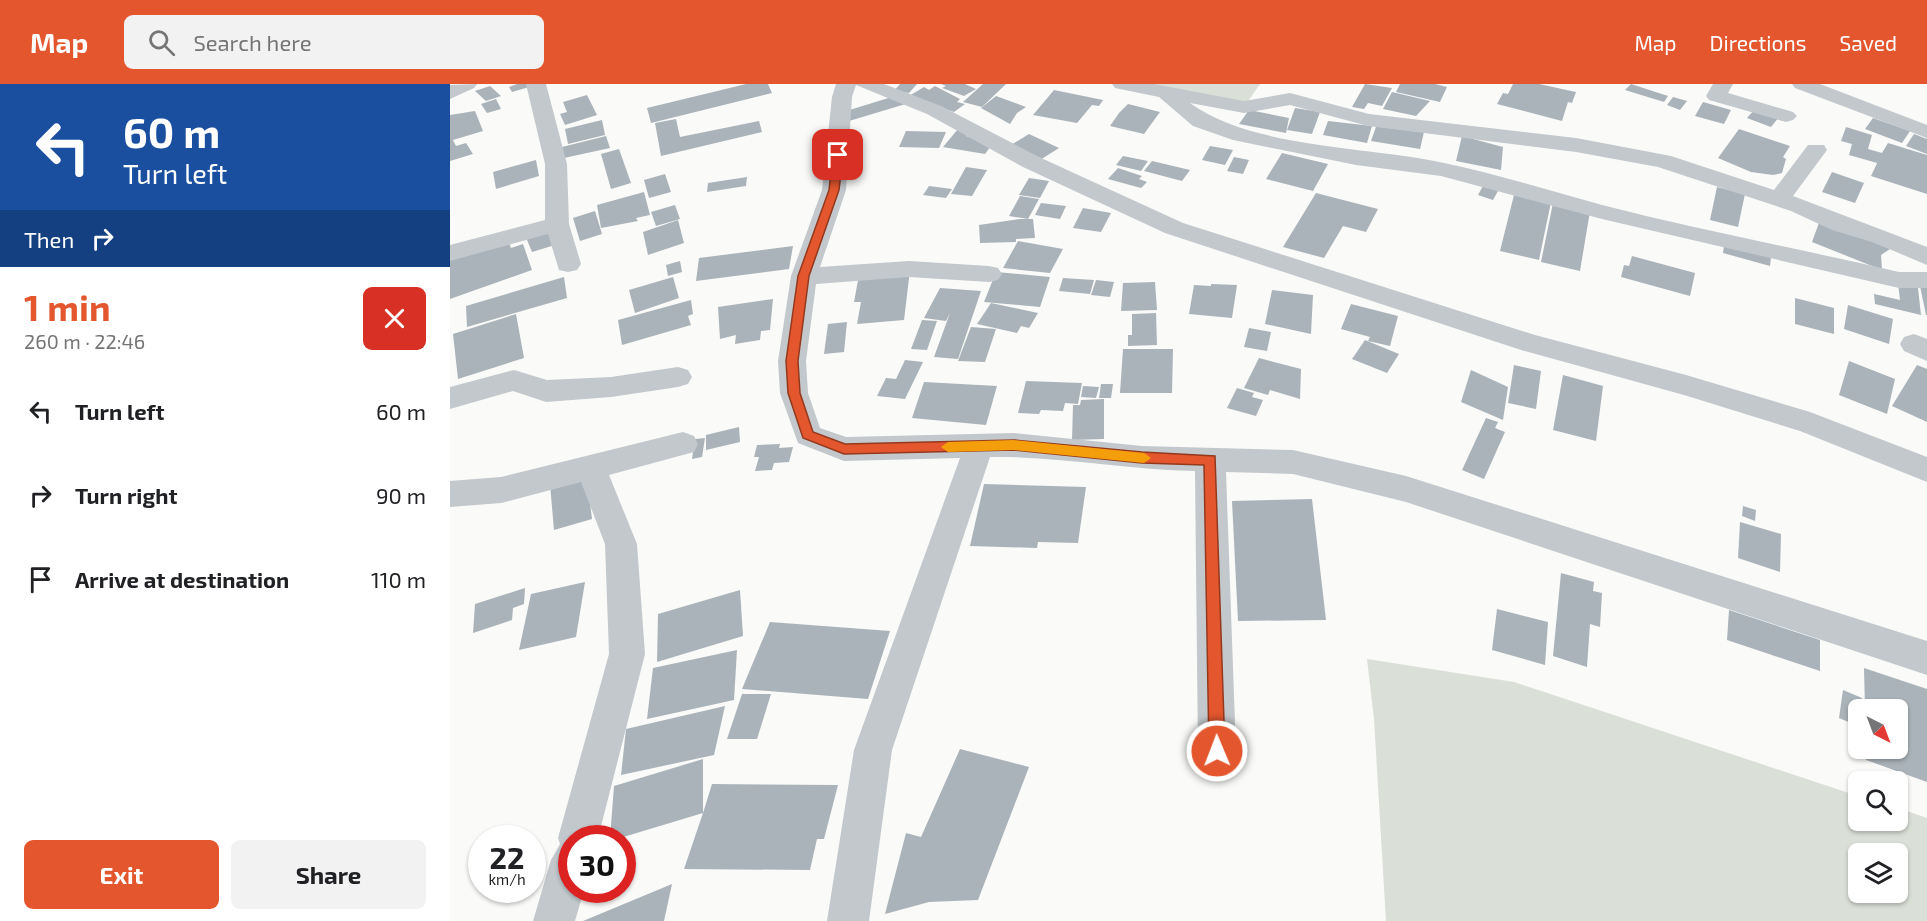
<!DOCTYPE html>
<meta charset="utf-8">
<style>
body{margin:0;font-family:"Exo 2",sans-serif;background:#f2f2f2;color:#202124;height:100vh;display:flex;flex-direction:column;font-size:22px;white-space:nowrap}
*{box-sizing:border-box;margin:0}
p{font-size:20px;color:#757577}
.icon{flex:none;width:33px;height:33px;fill:none;stroke:currentColor;stroke-width:2;stroke-linecap:round;stroke-linejoin:round}
.map{position:relative;flex:1;overflow:hidden}
.side{display:flex;flex-direction:column;background:#fff;width:450px}
.side>*{flex:none}
.guide{background:#1a4fa0;color:#fff;overflow:hidden}
.needle{width:39px;rotate:138deg}
.tools{position:absolute;left:1398px;top:615px;display:grid;gap:12px}
.tools a{display:grid;place-items:center;width:60px;height:60px;border-radius:9px;background:#fff;box-shadow:0 2px 4px #0004;font-size:30px}
.speed{position:absolute;left:18px;top:741px;display:flex;gap:12px;font-size:30px;font-weight:700;text-align:center}
.speed>*{display:grid;place-content:center;width:78px;height:78px;border-radius:50%;background:#fff;box-shadow:0 2px 4px #0004;line-height:1}
.speed small{font-size:15px;font-weight:400}
.speed .limit{border:9px solid #d22;background:#fff;color:#111}
.pin{position:absolute;display:grid;place-items:center;width:51px;height:51px;color:#fff;margin:-26px;border-radius:12px;box-shadow:0 3px 9px #0006}
.me{position:absolute;width:66px;margin:-33px;rotate:359deg;stroke-linejoin:round;filter:drop-shadow(0 0 4px #0008)}
.turn{display:flex;align-items:center;gap:21px;height:126px;padding:0 24px;font-size:27px}
.turn .icon{width:78px;height:78px;stroke-width:2.5}
.turn b{display:block;font-size:42px;line-height:51px}
.then{display:flex;align-items:center;height:57px;padding:0 24px;background:#0003;gap:12px;font-size:22px}
.round{display:grid;place-items:center;flex:none;width:63px;height:63px;border-radius:9px;background:#f2f2f2}
.overview{display:flex;align-items:center;justify-content:space-between;height:102px;padding:0 24px}
h1{font-size:36px;font-weight:700;line-height:45px;color:#e4572e}
.cta{display:flex;gap:12px;margin-top:auto;padding:12px 24px}
.cta a{flex:1;height:69px;border-radius:9px;background:#e4572e;color:#fff;font-size:24px;font-weight:700;line-height:69px;text-align:center}
.cta a+a{background:#f2f2f2;color:#202124}
ul{padding:0;list-style:none}
li{display:flex;align-items:center;gap:18px;height:84px;padding:0 24px}
li div{flex:1}
li b{display:block;font-size:22px}
li em{font-style:normal}
header{display:flex;align-items:center;gap:36px;box-sizing:border-box;height:84px;padding:0 30px;background:#e4572e;color:#fff}
header strong{font-size:28px}
nav{display:flex;gap:33px;margin-inline-start:auto;font-size:21px}
.search{width:420px;height:54px;background:#f2f2f2;display:flex;align-items:center;gap:15px;box-sizing:border-box;padding:0 21px;border-radius:9px;color:#757577;font-size:22px}
main{display:flex;flex:1;min-height:0}
.map>svg:first-child{display:block}
.green{fill:#dadfd7;fill-rule:evenodd}
.building{fill:#aab3b9}
.lines{fill:none;stroke-linecap:round;stroke-linejoin:round}
.minor{fill:#c3c8cc;fill-rule:evenodd}
.route{fill:#e4572e;stroke:#94391e;stroke-width:1.5}
.slow{fill:#f59e0b}
</style>
<header>
<strong>Map</strong>
<div class="search"><svg class="icon" aria-label="search" viewBox="0 0 24 24"><circle cx="10" cy="10" r="6"/><path d="M15 15l6 6"/></svg>Search here</div>
<nav><a>Map</a><a>Directions</a><a>Saved</a></nav>
</header>
<main>
<section class="side">
<div class="guide">
<div class="turn"><svg class="icon" aria-label="left" viewBox="0 0 24 24"><path d="M17 20v-9H6M10 6l-5 5 5 5"/></svg><div><b>60 m</b>Turn left</div></div>
<div class="then">Then<svg class="icon" aria-label="right" viewBox="0 0 24 24"><path d="M7 20v-9h11M14 6l5 5-5 5"/></svg></div>
</div>
<div class="overview"><div><h1>1 min</h1><p>260 m · 22:46</p></div><a class="round" style="background:#d93025;color:#fff"><svg class="icon" aria-label="close" viewBox="0 0 24 24"><path d="M6 6l12 12M18 6L6 18"/></svg></a></div>
<ul>
<li><svg class="icon" aria-label="left" viewBox="0 0 24 24"><path d="M17 20v-9H6M10 6l-5 5 5 5"/></svg><div><b>Turn left</b></div><em>60 m</em></li>
<li><svg class="icon" aria-label="right" viewBox="0 0 24 24"><path d="M7 20v-9h11M14 6l5 5-5 5"/></svg><div><b>Turn right</b></div><em>90 m</em></li>
<li><svg class="icon" aria-label="arrive" viewBox="0 0 24 24"><path d="M6 21V4h12l-3 4 3 4H6"/></svg><div><b>Arrive at destination</b></div><em>110 m</em></li>
</ul>
<div class="cta"><a>Exit</a><a>Share</a></div>
</section>
<div class="map">
<svg width="1477" height="837" viewBox="0 0 1477 837">
<rect width="100%" height="100%" fill="#fafaf8"/>
<!-- green -->
<g class="green">
<polygon points="694,0 810,0 794,23"/>
<path d="M917 575 1064 598 1408 712V736H1448V724L1477 734V837H936L924 635ZM1408 770H1448V808H1408Z"/>
</g>
<!-- building -->
<g class="building">
<polygon points="67,0 77,0 79,3 62,8 59,3"/>
<polygon points="296,0 318,0 322,9 201,39 197,24"/>
<polygon points="450,0 467,0 459,9 444,7"/>
<polygon points="491,0 515,0 526,5 514,12 492,4 496,2"/>
<polygon points="533,0 556,0 532,23 513,18"/>
<polygon points="915,0 942,4 932,22 918,19 914,25 902,23"/>
<polygon points="950,0 985,0 997,3 990,18 946,8"/>
<polygon points="1063,0 1089,0 1126,8 1122,19 1118,18 1112,37 1047,20 1053,9 1058,10"/>
<polygon points="1181,0 1218,12 1214,18 1175,6"/>
<polygon points="40,2 51,12 36,17 25,7"/>
<polygon points="485,2 510,15 507,18 515,20 504,28 459,12 474,3 479,6"/>
<polygon points="604,6 653,16 649,22 642,21 627,39 583,31"/>
<polygon points="942,8 980,17 966,32 933,25"/>
<polygon points="137,11 147,31 115,41 110,30 117,28 113,18"/>
<polygon points="445,12 459,19 399,37 393,28"/>
<polygon points="546,12 576,23 567,29 560,40 531,24"/>
<polygon points="1223,13 1237,17 1230,26 1217,21"/>
<polygon points="46,15 51,25 37,29 31,20"/>
<polygon points="1253,18 1281,26 1274,40 1245,32"/>
<polygon points="678,20 710,28 694,50 660,42 669,29"/>
<polygon points="845,24 870,28 862,50 837,46"/>
<polygon points="1305,25 1329,33 1321,43 1297,34"/>
<polygon points="799,26 839,34 836,49 789,40"/>
<polygon points="25,27 33,47 3,56 6,62 16,59 23,70 0,77 0,31"/>
<polygon points="1423,34 1460,47 1452,59 1415,45"/>
<polygon points="226,35 230,53 309,37 312,48 211,72 205,39"/>
<polygon points="152,36 155,51 118,60 115,45"/>
<polygon points="878,37 922,42 917,59 873,51"/>
<polygon points="927,40 974,48 970,65 921,57"/>
<polygon points="1396,43 1422,51 1418,65 1432,69 1438,59 1477,71 1477,110 1421,92 1430,73 1427,79 1399,71 1402,60 1391,57"/>
<polygon points="508,45 520,47 516,52 543,59 535,70 493,63"/>
<polygon points="1289,45 1340,62 1333,73 1336,75 1332,89 1323,91 1301,88 1268,74"/>
<polygon points="456,47 496,48 489,64 449,63"/>
<polygon points="579,50 609,64 590,76 561,61"/>
<polygon points="1464,50 1477,55 1477,70 1456,62"/>
<polygon points="156,52 160,64 114,74 112,63"/>
<polygon points="1012,52 1053,63 1051,86 1006,77"/>
<polygon points="760,62 783,66 775,81 752,76"/>
<polygon points="169,65 181,99 161,105 151,70"/>
<polygon points="832,69 878,80 863,107 816,95"/>
<polygon points="673,72 698,77 691,87 666,81"/>
<polygon points="784,73 799,76 793,90 777,87"/>
<polygon points="86,76 89,92 46,105 43,88"/>
<polygon points="702,77 740,86 732,97 694,87"/>
<polygon points="516,83 537,86 522,112 501,110"/>
<polygon points="668,84 692,92 689,95 697,98 691,104 658,95"/>
<polygon points="1382,88 1414,99 1405,119 1372,108"/>
<polygon points="215,90 221,108 199,114 194,96"/>
<polygon points="297,93 296,102 257,108 258,99"/>
<polygon points="579,94 599,97 590,114 569,111"/>
<polygon points="479,102 502,105 496,114 473,111"/>
<polygon points="1033,102 1048,107 1043,116 1028,111"/>
<polygon points="1267,103 1295,110 1288,143 1260,136"/>
<polygon points="194,108 200,131 186,134 188,137 151,144 147,121"/>
<polygon points="866,109 928,125 916,148 893,142 874,174 833,163"/>
<polygon points="1064,111 1101,118 1089,176 1050,167"/>
<polygon points="570,112 589,115 578,135 559,132"/>
<polygon points="591,119 616,122 610,135 585,131"/>
<polygon points="1103,119 1140,127 1130,187 1091,178"/>
<polygon points="225,121 230,135 206,142 201,128"/>
<polygon points="633,124 661,129 651,148 623,144"/>
<polygon points="145,127 152,150 130,157 123,134"/>
<polygon points="570,135 583,135 585,154 566,155 566,158 530,159 529,141"/>
<polygon points="228,136 234,159 198,171 193,148"/>
<polygon points="1370,136 1440,165 1431,171 1432,186 1362,158"/>
<polygon points="98,144 105,161 82,168 75,151"/>
<polygon points="57,154 61,164 73,160 82,186 0,215 0,176"/>
<polygon points="568,157 613,165 600,189 553,184"/>
<polygon points="1274,161 1321,173 1320,182 1273,169"/>
<polygon points="343,162 339,185 246,197 249,174"/>
<polygon points="1182,172 1245,189 1240,212 1171,193 1174,181 1179,182"/>
<polygon points="230,177 232,188 218,192 216,181"/>
<polygon points="460,186 454,236 407,240 411,218 404,218 409,191"/>
<polygon points="546,188 600,193 590,223 534,218"/>
<polygon points="114,193 117,214 17,243 16,222"/>
<polygon points="223,193 229,214 185,229 179,206"/>
<polygon points="613,194 644,196 640,210 609,207"/>
<polygon points="646,196 664,198 660,213 641,211"/>
<polygon points="705,198 707,226 671,227 673,199"/>
<polygon points="1448,199 1468,204 1471,231 1425,220 1424,210 1450,216"/>
<polygon points="761,200 787,201 782,234 739,230 744,201 761,202"/>
<polygon points="1470,202 1477,204 1477,231 1476,231"/>
<polygon points="490,204 531,207 508,275 484,273 500,229 496,237 474,234"/>
<polygon points="822,206 863,211 861,250 815,240"/>
<polygon points="1345,214 1384,224 1384,250 1345,240"/>
<polygon points="323,215 320,246 311,247 310,256 285,260 286,251 270,255 268,223"/>
<polygon points="241,216 243,230 238,232 241,241 172,261 168,236"/>
<polygon points="541,219 588,229 579,244 571,242 567,249 527,240"/>
<polygon points="901,220 948,232 940,262 918,257 920,253 891,245"/>
<polygon points="1398,221 1443,235 1439,260 1394,245"/>
<polygon points="706,229 707,261 678,262 678,251 682,251 682,230"/>
<polygon points="66,230 74,274 8,295 3,250"/>
<polygon points="472,236 487,237 477,266 461,265"/>
<polygon points="397,238 394,268 374,270 378,240"/>
<polygon points="521,243 546,245 535,278 508,277"/>
<polygon points="799,244 821,248 817,267 794,263"/>
<polygon points="915,256 949,270 937,289 902,275"/>
<polygon points="673,265 723,265 722,309 670,309"/>
<polygon points="809,274 851,285 850,315 820,306 818,311 794,304"/>
<polygon points="455,276 473,278 455,315 427,312 436,294 446,295"/>
<polygon points="1399,277 1445,295 1437,330 1389,311"/>
<polygon points="1064,281 1091,287 1086,325 1058,319"/>
<polygon points="1467,281 1477,285 1477,338 1442,322"/>
<polygon points="1021,286 1058,303 1053,336 1011,318"/>
<polygon points="1113,291 1153,302 1146,357 1103,346"/>
<polygon points="576,297 632,299 628,320 615,319 613,327 591,326 589,330 568,329"/>
<polygon points="474,298 547,302 536,341 462,334"/>
<polygon points="651,300 663,300 661,314 649,314"/>
<polygon points="633,302 649,303 646,314 631,313"/>
<polygon points="787,304 804,309 802,313 813,316 806,332 777,324"/>
<polygon points="654,315 654,355 622,356 623,321 630,321 631,316"/>
<polygon points="1036,334 1048,338 1045,344 1055,348 1034,395 1012,386"/>
<polygon points="289,343 290,358 256,366 256,351"/>
<polygon points="255,354 252,373 242,375 245,355"/>
<polygon points="330,360 329,364 343,363 339,378 324,379 322,386 305,387 309,373 304,373 307,361"/>
<polygon points="136,387 142,435 104,446 100,400"/>
<polygon points="534,400 636,403 628,459 588,458 587,464 520,462"/>
<polygon points="862,415 876,536 788,537 782,417"/>
<polygon points="1293,422 1306,426 1305,437 1292,432"/>
<polygon points="1290,438 1331,450 1330,488 1288,474"/>
<polygon points="1111,489 1144,498 1143,507 1152,509 1150,543 1140,540 1137,583 1103,572"/>
<polygon points="135,498 126,553 69,566 81,510"/>
<polygon points="75,504 74,520 63,524 62,536 23,549 25,520"/>
<polygon points="290,506 293,552 207,578 208,530"/>
<polygon points="1047,525 1098,538 1095,581 1042,566"/>
<polygon points="1279,526 1370,556 1370,587 1277,556"/>
<polygon points="320,538 440,547 418,615 292,605"/>
<polygon points="287,566 284,616 197,635 203,584"/>
<polygon points="1414,584 1477,605 1477,698 1416,676 1416,664 1448,664 1448,626 1415,626"/>
<polygon points="1393,606 1412,614 1408,642 1389,634"/>
<polygon points="292,610 321,610 307,655 277,655"/>
<polygon points="275,622 264,671 171,691 176,645"/>
<polygon points="510,665 579,683 528,816 479,818 435,830 456,749 471,753"/>
<polygon points="253,675 253,729 262,700 388,701 374,755 367,755 360,786 234,785 253,729 170,754 160,754 164,702"/>
<polygon points="222,800 214,837 133,837"/>
</g>
<g class="lines">
<!-- minor -->
<g class="minor">
<polygon points="27,0 24,4 0,15 0,1"/>
<polygon points="76,0 96,0 117,80 119,140 131,180 127,186 118,188 109,186 98,150 0,177 0,161 95,136 95,80"/>
<path d="M386 0H434L491 22 589 73 733 139 1085 251 1236 291 1360 328 1477 373V398L1350 347 1234 311 1071 266 715 149 573 83 477 30 406 1 402 13 396 106 370 183 459 177 539 182 548 184 552 190 548 196 539 198 459 193 366 200 356 277 358 309 370 344 396 353 564 349 692 362 843 366 956 392 1477 557V591L956 418 843 390 776 388 786 667 781 680 767 686 753 680 748 667 745 387C677 386 608 372 540 373L442 666 419 837H377L404 666 510 374 394 377 348 359 330 309 328 277 341 192 372 106 382 13Z"/>
<path d="M662 0H704L794 17 840 9 919 30 1126 54 1221 72 1324 106 1358 61H1374L1377 66 1343 112 1477 163V181L1425 159 1382 146 1341 127 1208 83 1126 68 918 42 840 21 794 29 740 19C803 65 919 62 994 79 1047 90 1100 107 1152 121 1250 146 1350 165 1449 188H1477V204H1449L1152 135 991 92 906 81 783 56 743 42 709 13 665 4Z"/>
<polygon points="1263,0 1283,0 1278,9 1343,28 1347,32 1343,36 1336,38 1259,16 1256,12"/>
<polygon points="1342,0 1370,0 1477,41 1477,54 1345,4"/>
<polygon points="1464,250 1477,255 1477,277 1454,267 1450,260 1454,253"/>
<polygon points="228,283 238,286 242,293 238,300 228,303 161,313 96,318 63,307 0,325 0,303 64,286 97,296 161,293"/>
<polygon points="233,348 244,352 248,360 244,368 159,391 187,460 195,570 148,754 122,754 122,806 134,806 125,837 83,837 101,776 110,760 108,754 159,570 155,460 131,398 51,419 0,423 0,397 51,393"/>
</g>
</g>
<!-- route -->
<polygon class="route" points="388,69 393,71 389,106 359,192 348,277 350,309 363,348 395,360 564,356 692,368 765,372 775,667 773,673 767,676 761,673 759,667 754,381 692,379 564,366 394,370 353,354 338,309 336,277 348,192 379,106 383,71"/>
<!-- slow -->
<polygon class="slow" points="564,356 694,369 701,374 694,379 564,366 498,368 491,363 498,358"/>
</svg>
<div class="tools">
<a><svg class="needle" viewBox="-14 -14 28 28"><path d="M0-13l5 13h-10z" fill="#e53935"/><path d="M0 13l5-13h-10z" fill="#757577"/></svg></a>
<a><svg class="icon" aria-label="search" viewBox="0 0 24 24"><circle cx="10" cy="10" r="6"/><path d="M15 15l6 6"/></svg></a>
<a><svg class="icon" aria-label="layers" viewBox="0 0 24 24"><path d="M12 4l9 5-9 5-9-5zM3 14l9 5 9-5"/></svg></a>
</div>
<div class="speed"><div>22<small>km/h</small></div><div class="limit">30</div></div>
<div class="pin" style="left:388px;top:71px;background:#d93025"><svg class="icon" aria-label="arrive" viewBox="0 0 24 24"><path d="M6 21V4h12l-3 4 3 4H6"/></svg></div>
<svg class="me" style="left:767px;top:667px" viewBox="-20 -20 40 40"><circle r="17" fill="#e4572e" stroke="#fff" stroke-width="3"/><path d="M0-11L8 9 0 5-8 9z" fill="#fff"/></svg>
</div>
</main>
